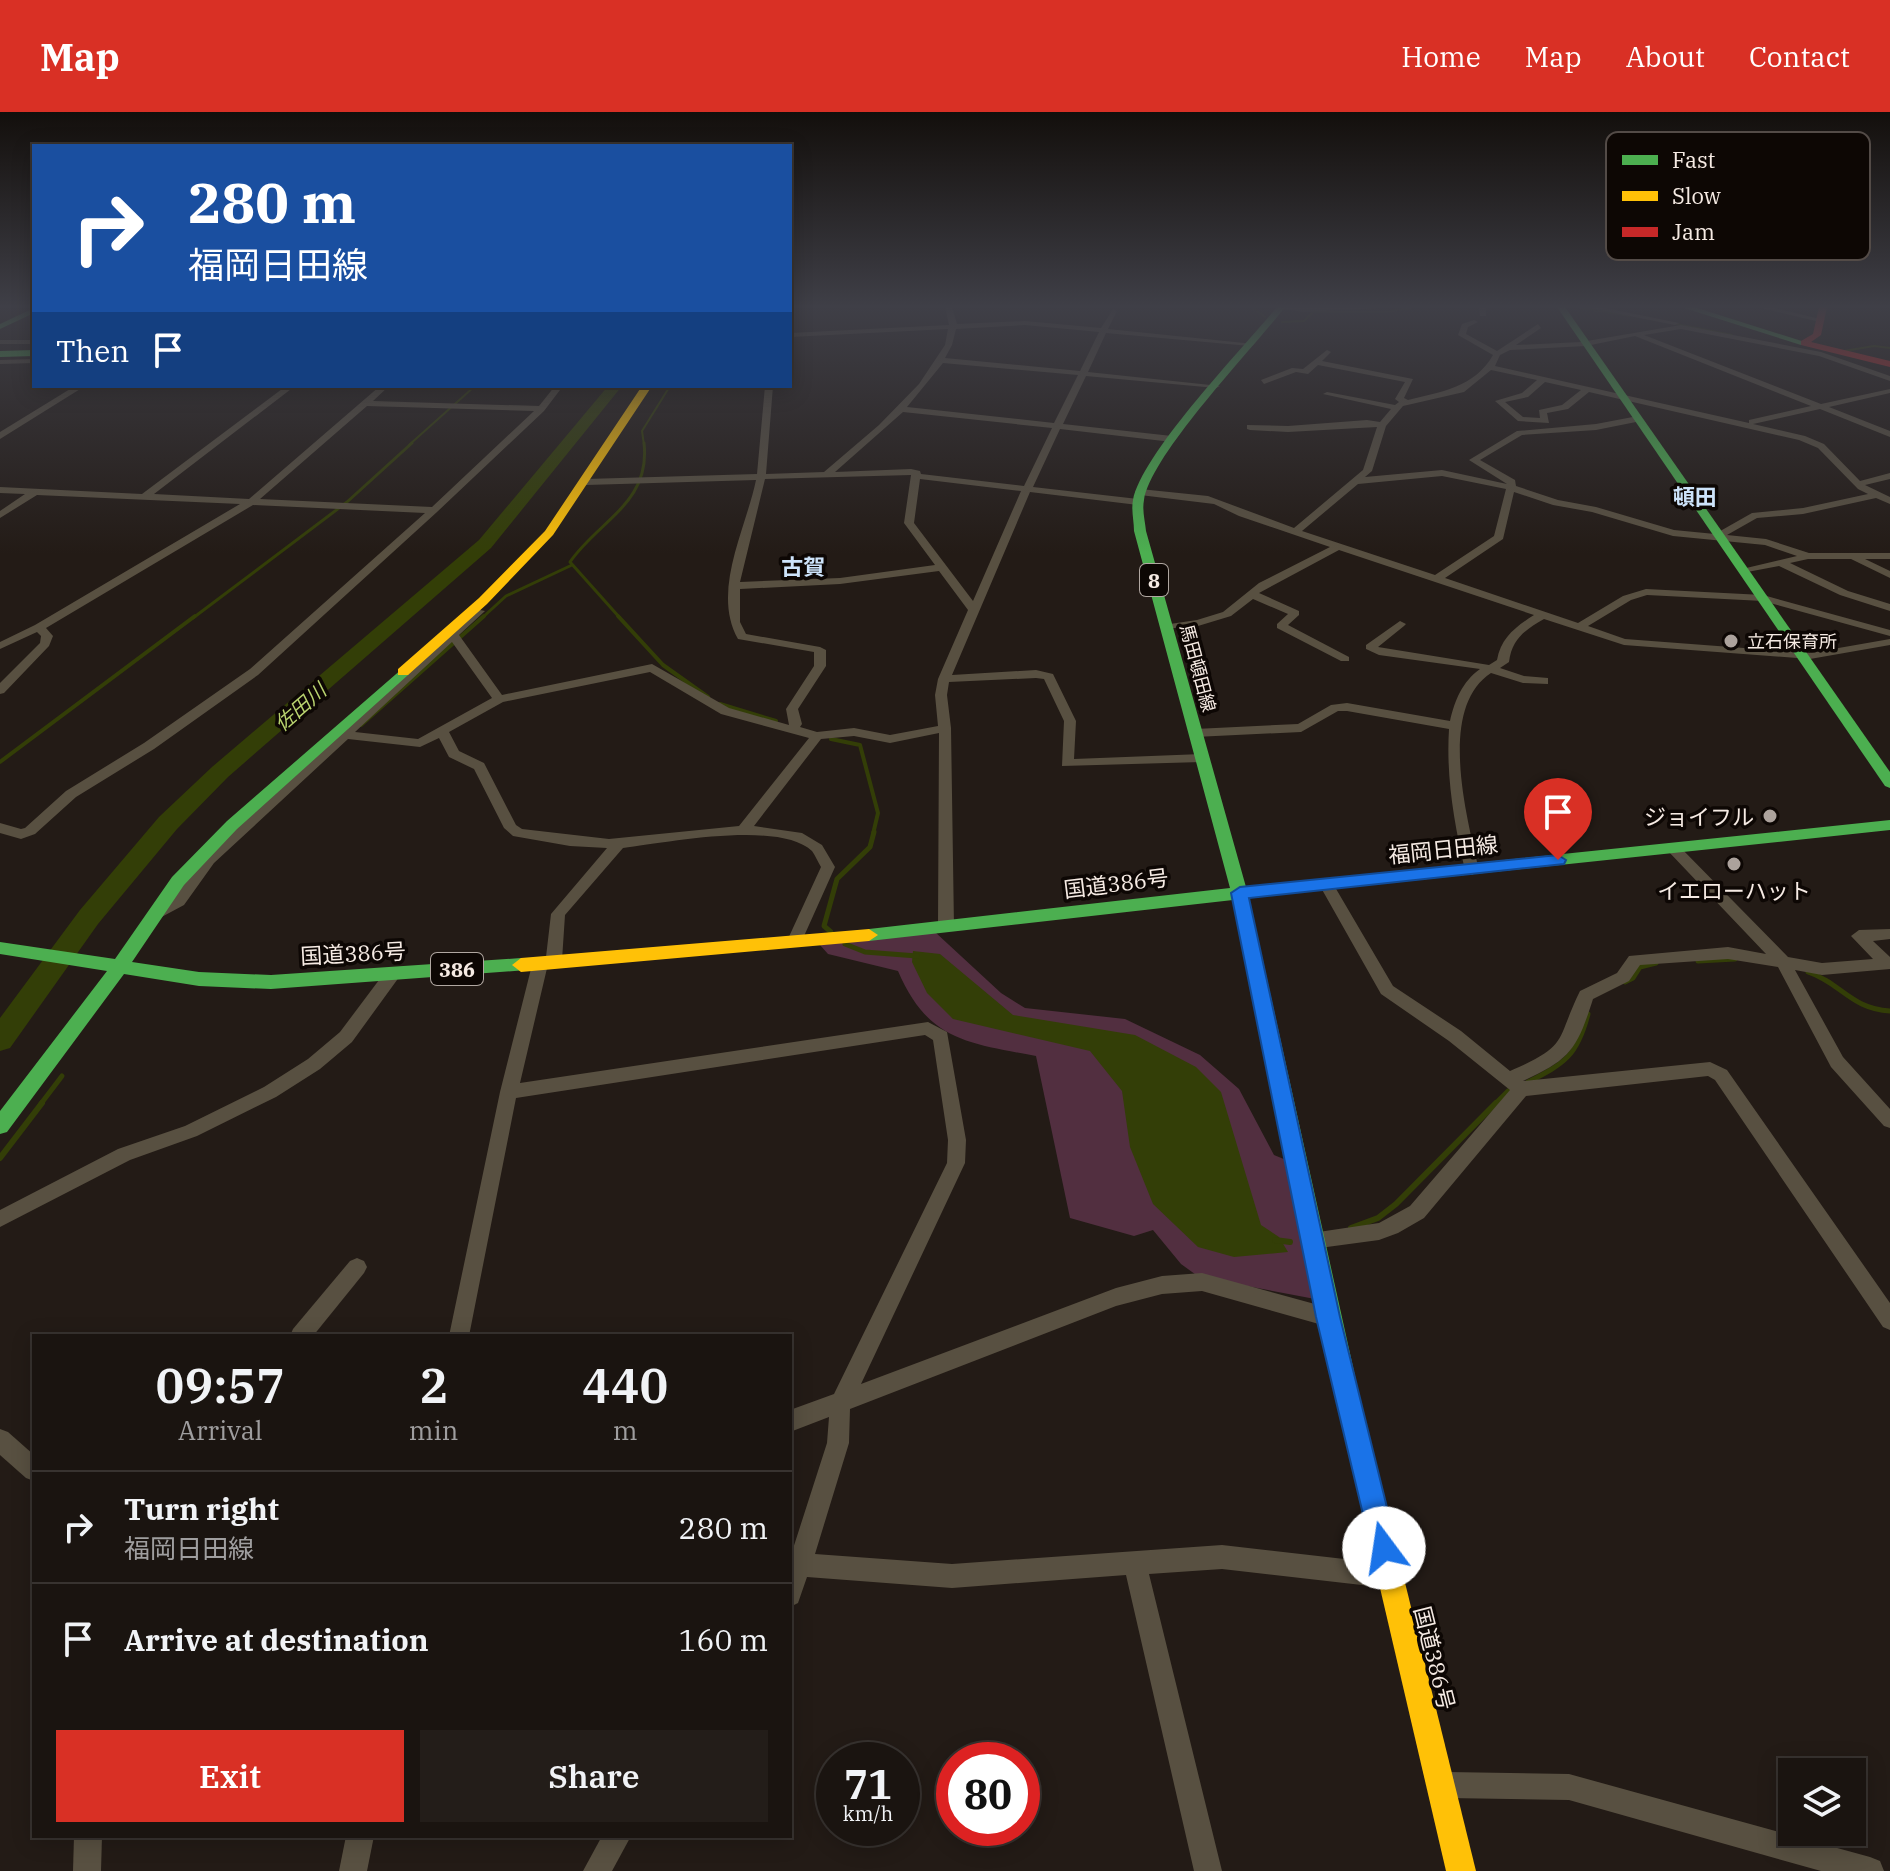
<!DOCTYPE html>
<meta charset="utf-8">
<style>
body{margin:0;font-family:"IBM Plex Serif","Noto Sans JP",serif;background:#231d19;color:#f1f3f6;height:100vh;display:flex;flex-direction:column;font-size:30px;white-space:nowrap}
*{box-sizing:border-box;margin:0}
p{font-size:26px;color:#9f9e9f}
.icon{flex:none;width:44px;height:44px;fill:none;stroke:currentColor;stroke-width:2;stroke-linecap:round;stroke-linejoin:round}
.map{position:relative;flex:1;overflow:hidden}
.panel{position:absolute;left:32px;top:1222px;width:760px;height:504px;display:flex;flex-direction:column;background:#1a1410;border-radius:0px;box-shadow:0 4px 20px #0003,0 0 0 2px #383330}
.panel>*{flex:none}
.top-card{position:absolute;left:32px;top:32px;width:760px;height:244px;border-radius:0px;box-shadow:0 4px 20px #0003,0 0 0 2px #383330;background:#1a4fa0;color:#fff;overflow:hidden}
.fabs{position:absolute;left:1778px;top:1646px;display:grid;gap:16px}
.fabs a{display:grid;place-items:center;width:88px;height:88px;border-radius:0px;background:#1a1410;box-shadow:0 4px 20px #0003,0 0 0 2px #383330;font-size:40px}
.speed{position:absolute;left:816px;top:1630px;display:flex;gap:16px;font-size:40px;font-weight:700;text-align:center}
.speed>*{display:grid;place-content:center;width:104px;height:104px;border-radius:50%;background:#1a1410;box-shadow:0 4px 20px #0003,0 0 0 2px #383330;line-height:1}
.speed small{font-size:20px;font-weight:400}
.speed .limit{border:12px solid #d22;background:#fff;color:#111}
.pin{position:absolute;display:grid;place-items:center;width:68px;height:68px;color:#fff;margin:-82px -34px;border-radius:50% 50% 50% 0;rotate:-45deg;box-shadow:0 0 8px #0007}
.pin .icon{rotate:45deg}
.me{position:absolute;width:88px;margin:-44px;rotate:346deg;stroke-linejoin:round;filter:drop-shadow(0 0 6px #0008)}
.turn{display:flex;align-items:center;gap:28px;height:168px;padding:0 24px;font-size:36px}
.turn .icon{width:104px;height:104px;stroke-width:2.5}
.turn b{display:block;font-size:56px;line-height:68px}
.then{display:flex;align-items:center;height:76px;padding:0 24px;background:#0003;gap:16px;font-size:30px}
.eta{display:flex;justify-content:space-evenly;align-items:center;height:136px;text-align:center}
.eta b{font-size:48px;font-weight:600;line-height:56px}
.button{display:flex;gap:16px;margin-top:auto;padding:16px 24px}
.button a{flex:1;height:92px;border-radius:0px;background:#d93025;color:#fff;font-size:32px;font-weight:600;line-height:92px;text-align:center}
.button a+a{background:#231d19;color:#f1f3f6}
ul{padding:0;list-style:none}
li{display:flex;align-items:center;gap:24px;height:112px;padding:0 24px;border-top:2px solid #383330}
li div{flex:1}
li b{display:block;font-size:30px}
li em{font-style:normal}
header{display:flex;align-items:center;gap:48px;box-sizing:border-box;height:112px;padding:0 40px;background:#d93025;color:#fff}
header strong{font-size:38px}
nav{display:flex;gap:44px;margin-inline-start:auto;font-size:28px}
.map>svg:first-child{display:block}
.green{fill:#522f40}
.water{fill:#333e07}
.lines{fill:none;stroke-linecap:round;stroke-linejoin:round}
.stream-far4{stroke:#333e07;stroke-width:2}
.stream-far3{stroke:#333e07;stroke-width:3}
.stream-far2{stroke:#333e07;stroke-width:4}
.stream-far1{stroke:#333e07;stroke-width:5}
.stream{stroke:#333e07;stroke-width:6}
.river{fill:#333e07;fill-rule:evenodd}
.street{fill:#585041;fill-rule:evenodd}
.fast{fill:#4caf50;fill-rule:evenodd}
.slow{fill:#ffc107;fill-rule:evenodd}
.jam{fill:#c62828;fill-rule:evenodd}
.route{fill:#1a73e8;stroke:#114b97;stroke-width:2}
.poi-dot{fill:#aca29c;stroke:#0d0704;stroke-width:3}
.labels{text-anchor:middle;dominant-baseline:central;stroke-width:7;stroke-linejoin:round;paint-order:stroke}
.far-poi-label{font-size:18px;fill:#f6ebe4;stroke:#0d0704;text-anchor:start}
.far-street-label{font-size:18px;fill:#f6ebe4;stroke:#0d0704}
.shield{fill:#0d0704;stroke:#b0a7a1;stroke-width:2}
.shield-label{font-size:20px;font-weight:bold;fill:#f6ebe4}
.far-water-label{font-size:20px;font-style:italic;fill:#b9d36f;stroke:#0d0704}
.far-quarter-label{font-size:22px;font-weight:bold;fill:#cde3fa;stroke:#0d0704}
.poi-label{font-size:22px;fill:#f6ebe4;stroke:#0d0704;text-anchor:end}
.street-label{font-size:22px;fill:#f6ebe4;stroke:#0d0704}
.key{fill:#0d0704;stroke:#534b47;stroke-width:2}
.key-label{font-size:22px;fill:#f6ebe4}
</style>
<header>
<strong>Map</strong>
<nav><a>Home</a><a>Map</a><a>About</a><a>Contact</a></nav>
</header>
<div class="map">
<svg width="1890" height="1759" viewBox="0 0 1890 1759">
<rect width="100%" height="100%" fill="#231b16"/>
<!-- green -->
<path class="green" d="M935 820 1001 881 1025 896 1125 907 1200 943 1239 977 1274 1043 1291 1050 1315 1187 1199 1165 1181 1152 1153 1118 1134 1124 1070 1106 1036 944C968 931 928 929 898 859L828 842 820 833Z"/>
<!-- water -->
<polygon class="water" points="913,839 940,842 1013,903 1135,923 1196,955 1221,980 1261,1113 1279,1125 1288,1140 1234,1145 1198,1135 1153,1092 1130,1035 1122,979 1090,939 953,907 927,881 912,850"/>
<g class="lines">
<!-- stream-far4 -->
<g class="stream-far4">
<polyline points="1252,195 1265,205"/>
<polyline points="1575,195 1630,204"/>
<polyline points="1282,210 1304,209 1313,200 1387,200 1416,195"/>
<polyline points="1671,211 1732,223"/>
<polyline points="1844,239 1874,234 1890,236"/>
<polyline points="409,333 475,274"/>
<polyline points="644,333 642,319 670,274"/>
</g>
<!-- stream-far3 -->
<g class="stream-far3">
<polyline points="193,506 347,390 412,331"/>
<polyline points="482,506 506,484 572,453"/>
<path d="M620 506 570 450C598 409 651 391 644 331"/>
</g>
<!-- stream-far2 -->
<g class="stream-far2">
<polyline points="618,504 663,553 708,585"/>
<polyline points="720,592 776,609"/>
<polyline points="361,613 484,504"/>
<polyline points="831,627 860,633 878,701 873,722"/>
<polyline points="0,650 195,504"/>
</g>
<!-- stream-far1 -->
<g class="stream-far1">
<polyline points="831,820 824,814 837,767 870,735 874,720"/>
<polyline points="845,832 865,840 917,844"/>
<polyline points="1698,849 1735,847"/>
<path d="M1808 860C1841 871 1851 897 1890 899"/>
<polyline points="1625,870 1633,866 1640,855 1656,851"/>
<path d="M1528 970C1565 951 1577 944 1588 902"/>
<polyline points="40,993 62,964"/>
<polyline points="1494,993 1508,979"/>
</g>
<!-- stream -->
<g class="stream">
<polyline points="0,1046 42,991"/>
<polyline points="1351,1116 1378,1106 1396,1092 1496,991"/>
<polyline points="1275,1128 1290,1130"/>
</g>
<!-- river -->
<polygon class="river" points="608,274 622,274 491,436 228,665 177,717 98,812 10,936 0,939 0,906 80,798 159,705 212,655 479,428"/>
<!-- street -->
<g class="street">
<path d="M945 195H952L957 212 1025 209 1101 216 1113 197 1117 199 1108 217 1254 232 1250 234 1106 221 1088 260 1220 274 1216 276 1086 264 1063 312 1172 324 1176 327 1172 330 1060 317 1033 375 1138 387 1143 390 1138 393 1030 380 952 563 1036 558 1053 562 1076 609 1074 647 1202 642 1208 646 1202 650 1062 654 1064 609 1044 567 1036 566 949 570 947 583 951 616 954 815 946 820 938 815 939 621 890 631 854 624 821 627 754 714 802 721 822 733 835 755 800 833 795 835 787 829 821 755C818 750 815 743 812 739 779 708 665 731 623 736L565 803 562 848 554 854 548 852 520 971 928 910 947 920 966 1028 965 1051 861 1272 1116 1176 1162 1164 1202 1161 1333 1197 1336 1204 1333 1211 1326 1214 1202 1179 1162 1182 1116 1194 850 1297 849 1331 815 1442 952 1452 1222 1433 1388 1452 1396 1456 1400 1464 1396 1472 1388 1476 1222 1457 1149 1462 1222 1759H1194L1126 1463 952 1476 807 1465 798 1491 790 1495V1446L827 1331 829 1305 790 1320V1298L834 1282 947 1051 948 1028 933 928 925 923 516 986 469 1224H449L500 980 533 849 535 845H546L551 802 607 736 570 734 513 724 504 716 474 657 449 645 439 626 420 635 348 627 214 751 184 793 156 808 149 803 174 785 204 745 475 497 485 499 459 523 502 583 652 552 729 596 789 613 786 597 814 554V540L738 527C711 479 746 417 756 368L586 373 581 370 586 367 757 362 765 274H773L766 362 824 360 879 313 919 272 945 233 948 217 790 225V221L949 213ZM1025 213 1099 220 1080 259 945 246 952 233 956 217ZM943 251 1078 263 1054 311 907 295ZM903 300 1052 316 1024 374 921 362 920 359 911 357 835 360ZM911 363 904 411 935 453 840 466 740 470 765 367ZM920 367 1021 379 973 489 914 411ZM939 459 968 498 938 567 935 583 938 614 890 623 854 616 817 620 800 615 802 612 798 597 826 554V538L820 535 746 522 740 510V477L840 472ZM452 530 492 586 418 627 355 620ZM650 560 721 602 809 626 739 714 609 727 522 717 516 713 484 651 459 639 449 620 503 590Z"/>
<polygon points="1268,195 1400,195 1304,200"/>
<polygon points="1479,195 1486,195 1486,204 1480,204"/>
<polygon points="1584,195 1600,195 1679,211 1675,213"/>
<polygon points="1757,195 1771,195 1824,208 1820,210"/>
<path d="M1474 208 1478 210 1468 215 1466 222 1497 239 1538 212 1541 216 1516 233 1581 230 1681 213 1821 240 1890 264V269L1819 244 1681 217 1644 223 1821 292 1890 277V281L1829 295 1890 319V325L1820 297 1753 312 1805 324 1824 332 1860 369 1890 361V367L1865 373 1890 385V392L1876 386 1803 402 1757 406 1727 423 1766 427 1809 441H1890V447H1865L1890 459V466L1851 447H1808L1790 451 1848 479 1890 492V499L1840 483 1779 454 1742 461V457L1797 444 1765 433 1673 424 1592 400 1553 393 1514 380 1503 427 1445 466 1578 511 1623 484 1646 477 1763 483 1890 518V524L1763 489 1647 483 1631 488 1588 514 1625 527 1810 541 1890 527V533L1810 547 1624 533 1544 507C1525 518 1512 527 1509 550L1500 556 1524 564 1548 566V572L1523 571 1491 561C1437 596 1467 706 1479 758L1472 763 1465 758C1454 711 1446 665 1449 617L1347 599H1338L1301 620 1195 625 1189 621 1195 617 1298 612 1331 593 1347 591 1450 609C1455 588 1462 570 1480 557L1379 543 1366 537V533L1400 509 1406 512 1404 514 1378 535 1489 553 1497 548C1501 526 1515 515 1534 503L1339 438 1259 481 1299 499V503L1288 513 1349 545V549H1341L1277 516V512L1288 502 1253 487 1231 504 1198 514 1163 517V513L1197 508 1223 500 1259 471 1330 435 1239 404 1214 392 1140 383 1135 380 1140 377 1208 384 1294 416 1363 358 1377 315 1288 320 1250 318 1247 317V313L1288 314 1367 308 1380 310 1391 297 1323 282 1327 280 1395 293 1399 290 1395 287 1405 270 1318 253 1308 262 1296 260 1264 272 1261 268 1292 256 1303 257 1327 238 1331 240 1322 249 1413 267 1404 286 1408 288C1441 280 1475 275 1493 243L1458 223 1462 212ZM1635 224 1811 294 1749 308V311L1495 254 1500 243 1510 238 1586 234ZM1491 258 1537 268 1522 281 1495 289 1518 309 1549 311 1547 301 1568 297 1589 280 1799 328 1818 336 1858 377 1868 382 1803 396 1752 401 1715 422 1674 418 1596 395 1558 388 1516 374 1515 368 1480 348 1522 323 1596 318 1641 309 1642 307 1638 304 1596 312 1517 319 1469 348 1507 372 1442 358 1365 365 1372 359 1386 314 1403 294 1464 280ZM1545 270 1581 278 1562 293 1539 298 1540 306 1523 305 1505 290 1528 285ZM1442 364 1506 377 1494 424 1435 463 1302 419 1358 372Z"/>
<rect x="0" y="228" width="34" height="4"/>
<polygon points="34,247 34,251 0,252 0,248"/>
<polygon points="75,274 85,274 0,327 0,320"/>
<path d="M286 274H295L154 382 249 387 380 274H389L373 289 539 294 555 274H563L544 299 437 400 258 563 154 637 76 685 35 722 21 727 0 721V711L21 717 25 716 66 679 144 631 250 557 425 401 253 393 46 516 53 524 49 534 4 581 0 582V571L40 531 41 524 37 520 0 537V530L35 513 240 392 37 383 0 406V399L25 382 0 381V375L142 382ZM367 294 534 299 432 395 260 387Z"/>
<path d="M1673 731 1678 733 1788 845 1822 851 1873 847 1851 824 1859 818 1890 817V827L1873 829 1890 845V857L1822 863 1795 858 1843 945 1890 997V1016L1884 1014 1831 955 1778 855 1728 847 1640 853 1629 869 1593 887C1577 937 1571 947 1523 969L1710 950 1727 958 1890 1191V1218L1883 1215 1715 968 1708 964 1526 984 1424 1106 1398 1121 1379 1128 1312 1137 1305 1134 1302 1128 1305 1122 1379 1111 1410 1094 1510 978 1449 929 1381 882 1320 774 1322 770H1332L1393 874 1461 919 1510 959C1570 933 1555 930 1580 879L1617 861 1629 844 1728 835 1766 842 1668 739 1666 736Z"/>
<polygon points="391,858 399,864 397,868 352,930 320,957 276,985 197,1024 130,1048 0,1115 0,1098 118,1037 185,1014 264,975 308,947 340,920 385,860"/>
<polygon points="357,1146 364,1149 367,1155 364,1161 313,1224 290,1224 293,1217 350,1149"/>
<polygon points="0,1317 8,1320 34,1343 34,1369 26,1366 0,1343"/>
<polygon points="1447,1660 1569,1662 1870,1745 1880,1749 1884,1759 1821,1759 1569,1688 1447,1686 1438,1682 1434,1673 1438,1664"/>
<polygon points="74,1724 102,1724 101,1759 73,1759"/>
<polygon points="346,1724 374,1724 367,1759 339,1759"/>
<polygon points="602,1724 631,1724 612,1759 583,1759"/>
</g>
<!-- fast -->
<g class="fast">
<path d="M1277 195H1285C1252 238 1152 341 1144 388 1142 398 1145 409 1146 419L1246 775 1890 708V718L1249 786 1363 1300 1360 1309 1351 1312 1342 1309 1339 1300 1233 788 869 829 860 823 869 817 1230 776 1134 419C1134 409 1131 398 1133 388 1142 341 1243 236 1277 195Z"/>
<polygon points="1557,195 1565,195 1890,660 1890,676 1885,674"/>
<polygon points="1681,195 1694,195 1808,231 1801,233"/>
<polygon points="34,196 34,201 0,217 0,212"/>
<polygon points="34,238 34,244 0,245 0,239"/>
<polygon points="403,556 410,560 408,563 237,717 184,773 132,850 199,860 271,863 521,846 530,853 527,858 271,877 199,874 124,862 7,1020 0,1022 0,999 107,859 0,842 0,830 115,847 172,765 227,709"/>
</g>
<!-- slow -->
<g class="slow">
<polygon points="642,274 652,274 553,423 487,492 408,563 398,563 398,557 479,486 545,419"/>
<polygon points="869,817 878,823 869,829 521,860 512,853 521,846"/>
<polygon points="1351,1288 1360,1291 1363,1300 1476,1759 1446,1759 1339,1300 1342,1291"/>
</g>
<!-- jam -->
<polygon class="jam" points="1819,195 1827,195 1821,223 1811,230 1890,249 1890,255 1801,233 1801,229 1813,222"/>
</g>
<!-- sky -->
<linearGradient id="sky" x2="0" y2="1"><stop stop-color="#130f0c"/><stop offset="0.44" stop-color="#3f3f47"/><stop offset="1" stop-color="#3f3f47" stop-opacity="0"/></linearGradient>
<rect width="1890" height="442" fill="url(#sky)"/>
<!-- route -->
<polygon class="route" points="1558,743 1566,748 1564,752 1249,786 1340,1205 1397,1436 1393,1445 1384,1449 1374,1445 1371,1436 1316,1205 1231,781 1240,775"/>
<!-- markers -->
<g class="poi-dot">
<circle cx="1731" cy="529" r="8"/>
<circle cx="1770" cy="704" r="8"/>
<circle cx="1734" cy="752" r="8"/>
</g>
<g class="labels">
<!-- far-poi labels -->
<g class="far-poi-label">
<text x="1747" y="529">立石保育所</text>
</g>
<!-- far-street labels -->
<g class="far-street-label">
<text transform="translate(1198 556) rotate(75)">馬田頓田線</text>
</g>
<!-- shield labels -->
<g class="shield">
<rect x="1140" y="452" width="28" height="32" rx="6"/>
<rect x="431" y="841" width="52" height="32" rx="6"/>
</g>
<g class="shield-label">
<text x="1154" y="468">8</text>
<text x="457" y="857">386</text>
</g>
<!-- far-water labels -->
<g class="far-water-label">
<text transform="translate(300 595) rotate(-41)">佐田川</text>
</g>
<!-- far-quarter labels -->
<g class="far-quarter-label">
<text x="1695" y="384">頓田</text>
<text x="803" y="454">古賀</text>
</g>
<!-- poi labels -->
<g class="poi-label">
<text x="1754" y="704">ジョイフル</text>
<text x="1734" y="778" text-anchor="middle">イエローハット</text>
</g>
<!-- street labels -->
<g class="street-label">
<text transform="translate(1443 737) rotate(-6)">福岡日田線</text>
<text transform="translate(1116 771) rotate(-7)">国道386号</text>
<text transform="translate(353 841) rotate(-3)">国道386号</text>
<text transform="translate(1435 1546) rotate(76)">国道386号</text>
</g>
</g>
<!-- legend -->
<rect x="1606" y="20" width="264" height="128" rx="12" class="key"/>
<rect x="1622" y="43" width="36" height="10" fill="#4caf50"/>
<rect x="1622" y="79" width="36" height="10" fill="#ffc107"/>
<rect x="1622" y="115" width="36" height="10" fill="#c62828"/>
<g class="key-label">
<text x="1672" y="56">Fast</text>
<text x="1672" y="92">Slow</text>
<text x="1672" y="128">Jam</text>
</g>
</svg>
<div class="fabs">
<a><svg class="icon" aria-label="layers" viewBox="0 0 24 24"><path d="M12 4l9 5-9 5-9-5zM3 14l9 5 9-5"/></svg></a>
</div>
<div class="speed"><div>71<small>km/h</small></div><div class="limit">80</div></div>
<div class="pin" style="left:1558px;top:748px;background:#d93025"><svg class="icon" aria-label="arrive" viewBox="0 0 24 24"><path d="M6 21V4h12l-3 4 3 4H6"/></svg></div>
<svg class="me" style="left:1384px;top:1436px" viewBox="-20 -20 40 40"><circle r="19" fill="#fff"/><path d="M0-13L10 11 0 6-10 11z" fill="#1a73e8"/></svg>
<div class="top-card">
<div class="turn"><svg class="icon" aria-label="right" viewBox="0 0 24 24"><path d="M7 20v-9h11M14 6l5 5-5 5"/></svg><div><b>280 m</b>福岡日田線</div></div>
<div class="then">Then<svg class="icon" aria-label="arrive" viewBox="0 0 24 24"><path d="M6 21V4h12l-3 4 3 4H6"/></svg></div>
</div>
<section class="panel">
<div class="eta">
<div><b>09:57</b><p>Arrival</p></div>
<div><b>2</b><p>min</p></div>
<div><b>440</b><p>m</p></div>
</div>
<ul>
<li><svg class="icon" aria-label="right" viewBox="0 0 24 24"><path d="M7 20v-9h11M14 6l5 5-5 5"/></svg><div><b>Turn right</b><p>福岡日田線</p></div><em>280 m</em></li>
<li><svg class="icon" aria-label="arrive" viewBox="0 0 24 24"><path d="M6 21V4h12l-3 4 3 4H6"/></svg><div><b>Arrive at destination</b></div><em>160 m</em></li>
</ul>
<div class="button"><a>Exit</a><a>Share</a></div>
</section>
</div>
